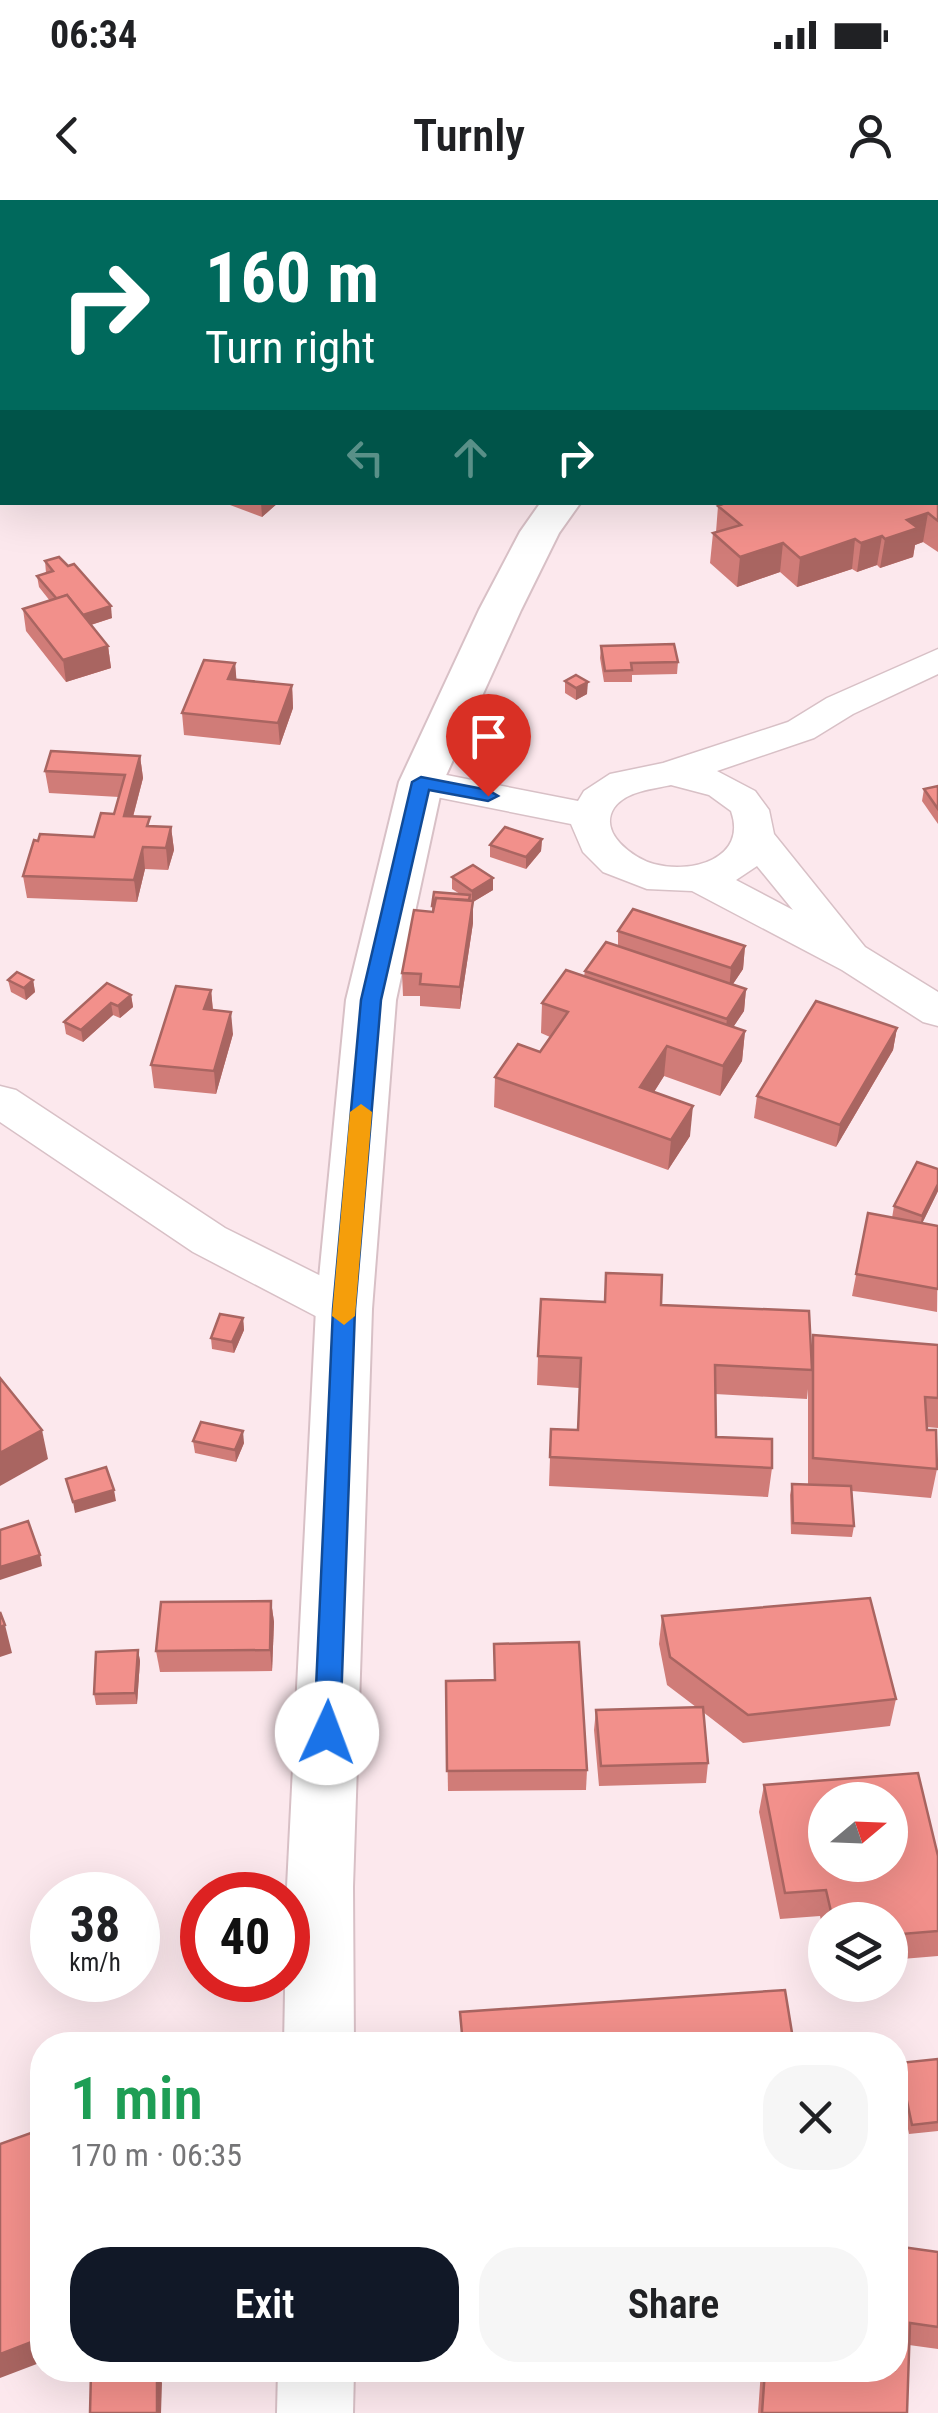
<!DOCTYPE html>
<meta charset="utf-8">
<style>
body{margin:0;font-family:"Roboto Condensed",sans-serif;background:#f6f6f6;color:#202124;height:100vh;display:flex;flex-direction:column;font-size:38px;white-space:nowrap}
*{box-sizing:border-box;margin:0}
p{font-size:32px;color:#757577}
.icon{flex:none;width:55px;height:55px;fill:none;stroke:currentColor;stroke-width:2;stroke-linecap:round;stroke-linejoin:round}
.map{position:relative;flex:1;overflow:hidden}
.details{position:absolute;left:30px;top:1832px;width:878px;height:350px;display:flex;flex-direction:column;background:#fff;border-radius:40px;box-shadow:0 10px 40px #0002}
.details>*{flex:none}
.guide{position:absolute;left:0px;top:0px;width:940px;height:305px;box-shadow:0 10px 40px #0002;background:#00695c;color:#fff;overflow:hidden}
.needle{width:65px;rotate:71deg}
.fabs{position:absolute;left:808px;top:1582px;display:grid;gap:20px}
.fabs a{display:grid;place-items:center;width:100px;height:100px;border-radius:50%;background:#fff;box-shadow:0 10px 40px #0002;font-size:50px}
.speed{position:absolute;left:30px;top:1672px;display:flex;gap:20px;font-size:50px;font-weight:700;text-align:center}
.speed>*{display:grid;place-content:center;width:130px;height:130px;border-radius:50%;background:#fff;box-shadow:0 10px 40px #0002;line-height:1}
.speed small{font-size:25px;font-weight:400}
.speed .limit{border:15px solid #d22;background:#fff;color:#111}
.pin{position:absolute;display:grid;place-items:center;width:85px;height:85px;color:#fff;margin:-102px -42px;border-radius:50% 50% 50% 0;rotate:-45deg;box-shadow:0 0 10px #0007}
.pin .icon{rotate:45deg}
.me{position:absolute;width:110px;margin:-55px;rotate:2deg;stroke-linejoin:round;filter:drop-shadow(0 0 8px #0008)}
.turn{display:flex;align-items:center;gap:35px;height:210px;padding:0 40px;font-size:45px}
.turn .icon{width:130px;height:130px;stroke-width:2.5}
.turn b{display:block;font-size:70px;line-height:85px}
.lanes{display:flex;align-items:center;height:95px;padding:0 40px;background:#0003;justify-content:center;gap:50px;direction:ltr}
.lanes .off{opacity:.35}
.round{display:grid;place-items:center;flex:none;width:105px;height:105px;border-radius:40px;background:#f6f6f6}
.overview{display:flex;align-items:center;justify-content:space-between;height:170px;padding:0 40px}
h1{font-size:60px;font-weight:600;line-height:75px;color:#1e9e55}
.button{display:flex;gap:20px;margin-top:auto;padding:20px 40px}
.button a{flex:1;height:115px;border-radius:40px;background:#111827;color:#fff;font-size:40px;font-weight:600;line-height:115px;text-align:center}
.button a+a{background:#f6f6f6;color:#202124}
.status{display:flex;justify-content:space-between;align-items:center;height:70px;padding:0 50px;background:#fff;direction:ltr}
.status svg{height:28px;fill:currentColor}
header{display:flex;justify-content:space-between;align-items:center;height:130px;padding:0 40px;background:#fff;font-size:45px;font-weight:600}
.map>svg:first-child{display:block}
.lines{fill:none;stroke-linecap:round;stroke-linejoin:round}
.minor-casing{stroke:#d8c0c6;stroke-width:3}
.tertiary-casing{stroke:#d8c0c6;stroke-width:4}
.minor{fill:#fff;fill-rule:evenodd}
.tertiary{fill:#fff;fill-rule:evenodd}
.wall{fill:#d07c78}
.shaded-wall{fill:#a96561}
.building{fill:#f2908b;stroke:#a96561;stroke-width:2.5;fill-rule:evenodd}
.route{fill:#1a73e8;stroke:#114b97;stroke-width:2.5}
.slow{fill:#f59e0b}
</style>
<div class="status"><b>06:34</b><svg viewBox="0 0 49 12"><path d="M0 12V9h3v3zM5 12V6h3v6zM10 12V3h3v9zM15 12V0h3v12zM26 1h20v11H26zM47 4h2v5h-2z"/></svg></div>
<header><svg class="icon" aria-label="back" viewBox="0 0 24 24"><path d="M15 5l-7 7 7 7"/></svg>Turnly<svg class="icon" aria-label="person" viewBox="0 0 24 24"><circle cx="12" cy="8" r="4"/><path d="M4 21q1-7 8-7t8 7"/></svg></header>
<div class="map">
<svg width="938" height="2213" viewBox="0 0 938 2213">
<rect width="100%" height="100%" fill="#fce8ed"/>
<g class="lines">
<!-- minor casing -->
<g class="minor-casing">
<g id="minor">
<polygon points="448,0 481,0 483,2 450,2"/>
<path d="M938 449V474L853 514 814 538 717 571 755 591 769 610 774 634 865 747 938 792V826L923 822 842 770 692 691 647 689 603 672 583 652 571 624 421 594 407 590 402 582 407 574 421 570 578 601 584 591 610 574 663 563 788 522 827 498ZM671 585 709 595 731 611C748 659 691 674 654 664 633 658 598 633 614 608 626 591 653 589 671 585ZM757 666 793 710 736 680Z"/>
<polygon points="0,886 16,890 225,1028 361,1096 368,1109 361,1122 344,1127 327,1122 193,1052 0,922"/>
</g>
</g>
<!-- tertiary casing -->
<g class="tertiary-casing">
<g id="tertiary">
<polygon points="541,302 581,302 559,333 521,410 443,582 396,800 372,1109 353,1687 354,1845 284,1845 287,1687 316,1109 346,800 399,582 479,410 520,332"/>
<polygon points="278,2170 354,2170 353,2213 277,2213"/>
</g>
</g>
<!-- minor -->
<use href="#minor" class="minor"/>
<!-- tertiary -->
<use href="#tertiary" class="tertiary"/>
</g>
<!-- wall -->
<g class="wall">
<polygon points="0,0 2,2 2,62 0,45"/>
<polygon points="938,280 938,352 923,342 915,345 913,357 880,368 877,365 857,372 852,369 797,387 780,372 737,387 710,363 713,333 716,332 718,306 720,305 721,302 938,302"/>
<polygon points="222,302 279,302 262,317"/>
<polygon points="45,361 112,418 91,425 108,446 111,468 66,482 26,431 23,409 50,401 39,387 37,376 46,373"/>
<polygon points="601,446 678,462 677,474 632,475 632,482 604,482 600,458"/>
<polygon points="235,463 236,480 292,485 293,508 280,545 184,535 182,513"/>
<polygon points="565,481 587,494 576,500 565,493"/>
<polygon points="140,556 143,578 133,617 151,626 171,627 174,650 168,670 145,669 137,702 27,698 23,676 38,641 94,637 114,614 119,597 49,593 45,571"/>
<polygon points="938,586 938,624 922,601 924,589"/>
<polygon points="542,639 541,651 526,669 490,657 490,645"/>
<polygon points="452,677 493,678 493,690 473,702 473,723 460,809 420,806 420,796 403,796 402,773 432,712 432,706 460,694 452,689"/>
<polygon points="618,731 745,746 743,769 733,784 746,789 744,811 733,827 745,831 742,861 720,896 664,876 654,892 690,936 668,970 494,907 495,877 540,852 550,837 541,833 542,803 584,776 585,771 618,746"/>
<polygon points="8,780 33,780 35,792 26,800 11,792"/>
<polygon points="211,790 213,810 233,834 216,894 154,888 151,865"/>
<polygon points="131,795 133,807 120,818 113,815 83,842 66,834 64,822"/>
<polygon points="897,828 893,850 836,947 754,918 757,896"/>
<polygon points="938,969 938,991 922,1023 938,1026 937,1112 852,1096 868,1013 892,1018 894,1006"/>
<polygon points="661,1105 811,1151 813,1135 938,1145 938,1228 927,1227 937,1269 931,1298 852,1291 854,1326 852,1337 791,1334 790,1295 792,1284 808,1284 808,1189 807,1199 715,1194 716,1237 772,1268 768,1297 549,1286 551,1229 578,1230 579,1188 537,1185 538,1156"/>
<polygon points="243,1118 244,1130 234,1153 212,1149 211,1138"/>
<polygon points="193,1241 244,1243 236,1262 195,1253"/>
<polygon points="271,1401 274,1422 272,1471 160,1472 156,1451"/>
<polygon points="662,1416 896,1499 890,1526 743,1543 703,1512 708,1563 706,1583 599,1586 594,1530 596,1510 696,1507 667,1485 659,1444"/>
<polygon points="138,1450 140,1461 137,1504 96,1505 94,1494"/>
<polygon points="446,1481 587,1570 586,1590 448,1591"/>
<polygon points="764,1585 938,1656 938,1756 890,1760 890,1720 825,1720 825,1738 820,1716 780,1719 759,1612"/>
<polygon points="938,1859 938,1931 909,1934 897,1873 899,1863"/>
<polygon points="895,2046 938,2052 938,2149 909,2145 907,2213 758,2213 761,2170 895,2170"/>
</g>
<!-- shaded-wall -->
<g class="shaded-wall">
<polygon points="44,0 70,0 70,2 37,2"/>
<polygon points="2,172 2,194 0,195 0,173"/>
<polygon points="261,302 279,302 262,317"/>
<polygon points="928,313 923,342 915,345 913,357 880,368 885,339 907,320"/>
<polygon points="882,336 877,365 857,372 861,343"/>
<polygon points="855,339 852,369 797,387 800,358"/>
<polygon points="783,343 780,372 737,387 740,357"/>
<polygon points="111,406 112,418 81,428 80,416"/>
<polygon points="108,446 111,468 66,482 63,460"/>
<polygon points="235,463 237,485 228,479"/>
<polygon points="588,482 587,494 576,500 576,488"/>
<polygon points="292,485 293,508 280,545 278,523"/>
<polygon points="140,556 143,578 127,639 124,616"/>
<polygon points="171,627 174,650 168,670 166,648"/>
<polygon points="542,639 541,651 526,669 526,657"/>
<polygon points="143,647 145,669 137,702 134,680"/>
<polygon points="493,678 493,690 473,702 473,723 460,809 460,787 472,703 472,691"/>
<polygon points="745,746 743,769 729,790 731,768"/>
<polygon points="33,780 35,792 26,800 24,788"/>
<polygon points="746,789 744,811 724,841 727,819"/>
<polygon points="211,790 213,812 204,809"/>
<polygon points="131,795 133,807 120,818 118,806"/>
<polygon points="111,803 113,815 83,842 81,830"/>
<polygon points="231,812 233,834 216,894 214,871"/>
<polygon points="897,828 893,850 836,947 840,925"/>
<polygon points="745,831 742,861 720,896 723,866"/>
<polygon points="667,846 664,876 638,917 640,887"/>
<polygon points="693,906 690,936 668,970 671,940"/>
<polygon points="938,984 938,991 920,1028 922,1016"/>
<polygon points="243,1118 244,1130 234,1153 232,1142"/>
<polygon points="42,1230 48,1259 0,1286 0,1253"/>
<polygon points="243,1231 244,1243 236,1262 235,1250"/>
<polygon points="114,1290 116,1301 75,1313 73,1302"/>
<polygon points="40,1355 42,1366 0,1380 0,1367"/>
<polygon points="271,1401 274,1422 272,1471 270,1450"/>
<polygon points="5,1425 12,1453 0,1457 0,1427"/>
<polygon points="138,1450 140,1461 137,1504 135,1493"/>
<polygon points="42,2138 42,2162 0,2178 0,2154"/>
<polygon points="158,2170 162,2183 161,2213 157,2213"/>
</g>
<!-- building -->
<g class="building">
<polygon points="0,0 44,0 37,2 2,2 2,17 0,16"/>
<polygon points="707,0 720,0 728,2 730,0 752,0 758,2 703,2"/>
<polygon points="938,280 938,321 928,313 907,320 918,328 885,339 882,336 861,343 855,339 800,358 783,343 740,357 713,333 741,325 718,306 727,302 938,302"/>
<polygon points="59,357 68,366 74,364 111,406 83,415 67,395 57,399 37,376 53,371 45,361"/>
<polygon points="67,395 108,446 63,460 23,409"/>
<polygon points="674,444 678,462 631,463 632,470 605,471 601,446"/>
<polygon points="204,460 235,463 228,479 292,485 278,523 182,513"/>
<polygon points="576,475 588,482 576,488 565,481"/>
<polygon points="51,551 140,556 124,616 150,617 147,626 171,627 166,648 143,647 134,680 23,676 34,640 38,641 40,634 94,637 101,613 114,614 125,575 45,571"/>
<polygon points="938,586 938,609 924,589"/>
<polygon points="505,627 542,639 526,657 490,645"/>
<polygon points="473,665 493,678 472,691 452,677"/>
<polygon points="434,692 470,695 469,700 436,698 434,706 432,706"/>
<polygon points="436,698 473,701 460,787 420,784 421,774 402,773 414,710 433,712"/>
<polygon points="633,709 745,746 731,768 618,731"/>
<polygon points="606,742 746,789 727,819 585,771"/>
<polygon points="566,770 745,831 723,866 667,846 640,887 693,906 671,940 495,877 518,844 540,852 568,812 542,803"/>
<polygon points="17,772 33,780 24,788 8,780"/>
<polygon points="107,783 131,795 118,806 111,803 81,830 64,822"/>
<polygon points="176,786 211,790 204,809 231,812 214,871 151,865"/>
<polygon points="816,801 897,828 840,925 757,896"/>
<polygon points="917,962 938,969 938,984 922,1016 894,1006"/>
<polygon points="868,1013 938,1026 938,1089 856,1074"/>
<polygon points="606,1073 662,1075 661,1105 809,1111 812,1170 715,1165 716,1237 772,1239 772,1268 550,1257 551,1229 578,1230 581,1158 538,1156 541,1099 605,1102"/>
<polygon points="220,1114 243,1118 232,1142 211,1138"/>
<polygon points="813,1135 938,1145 938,1198 925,1197 927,1230 936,1230 937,1269 813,1258"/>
<polygon points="0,1178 42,1230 0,1253"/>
<polygon points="201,1222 243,1231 235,1250 193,1241"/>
<polygon points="106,1267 114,1290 73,1302 66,1279"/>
<polygon points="792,1284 851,1286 854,1326 793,1323"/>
<polygon points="28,1321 40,1355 0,1367 0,1330"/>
<polygon points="870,1398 896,1499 748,1515 670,1457 662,1416"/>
<polygon points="271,1401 270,1450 156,1451 161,1402"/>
<polygon points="0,1412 5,1425 0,1427"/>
<polygon points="579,1442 587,1570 447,1571 446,1481 495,1480 494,1444"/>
<polygon points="138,1450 135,1493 94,1494 96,1452"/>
<polygon points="703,1507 708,1563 601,1566 596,1510"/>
<path d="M918 1573 938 1656V1731L890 1735V1720H833L826 1690 785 1693 764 1585ZM825 1600H890V1665H825Z"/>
<polygon points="785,1790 794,1845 463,1845 460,1812"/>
<polygon points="938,1859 938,1922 912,1925 899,1863"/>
<polygon points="42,1929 42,2138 0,2154 0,1944"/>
<polygon points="895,2046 938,2052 938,2127 910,2123 907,2213 762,2213 765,2170 895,2170"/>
<polygon points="119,2170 157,2170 157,2213 90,2213 91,2172"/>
</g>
<!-- route -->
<polygon class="route" points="421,577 488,590 498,596 488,601 429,590 381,800 355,1109 340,1533 336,1541 327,1544 318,1541 314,1533 333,1109 361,800 412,582"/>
<!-- slow -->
<polygon class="slow" points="361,904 372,912 355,1116 344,1125 332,1116 350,912"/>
</svg>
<div class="fabs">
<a><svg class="needle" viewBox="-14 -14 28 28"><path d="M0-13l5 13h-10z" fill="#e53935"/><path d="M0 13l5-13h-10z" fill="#757577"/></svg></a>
<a><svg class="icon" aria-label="layers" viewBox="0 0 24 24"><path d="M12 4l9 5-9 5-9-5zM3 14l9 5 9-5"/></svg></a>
</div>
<div class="speed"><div>38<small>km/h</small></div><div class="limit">40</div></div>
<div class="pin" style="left:488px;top:596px;background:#d93025"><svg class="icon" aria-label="arrive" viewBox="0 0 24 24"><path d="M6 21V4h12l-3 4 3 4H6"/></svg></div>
<svg class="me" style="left:327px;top:1533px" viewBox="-20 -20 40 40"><circle r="19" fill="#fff"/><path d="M0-13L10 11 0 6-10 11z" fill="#1a73e8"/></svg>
<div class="guide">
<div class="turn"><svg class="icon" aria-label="right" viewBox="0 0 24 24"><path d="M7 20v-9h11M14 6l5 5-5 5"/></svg><div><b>160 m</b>Turn right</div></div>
<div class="lanes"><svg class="icon off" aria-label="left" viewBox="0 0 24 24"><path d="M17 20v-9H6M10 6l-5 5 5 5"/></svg><svg class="icon off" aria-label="ahead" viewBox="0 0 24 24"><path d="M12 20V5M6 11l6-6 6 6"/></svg><svg class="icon" aria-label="right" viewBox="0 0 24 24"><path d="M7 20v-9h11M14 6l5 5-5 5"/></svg></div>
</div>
<section class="details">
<div class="overview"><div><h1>1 min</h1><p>170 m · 06:35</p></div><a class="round"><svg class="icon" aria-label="close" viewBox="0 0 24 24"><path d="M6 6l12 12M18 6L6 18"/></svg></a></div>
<div class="button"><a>Exit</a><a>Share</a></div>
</section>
</div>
